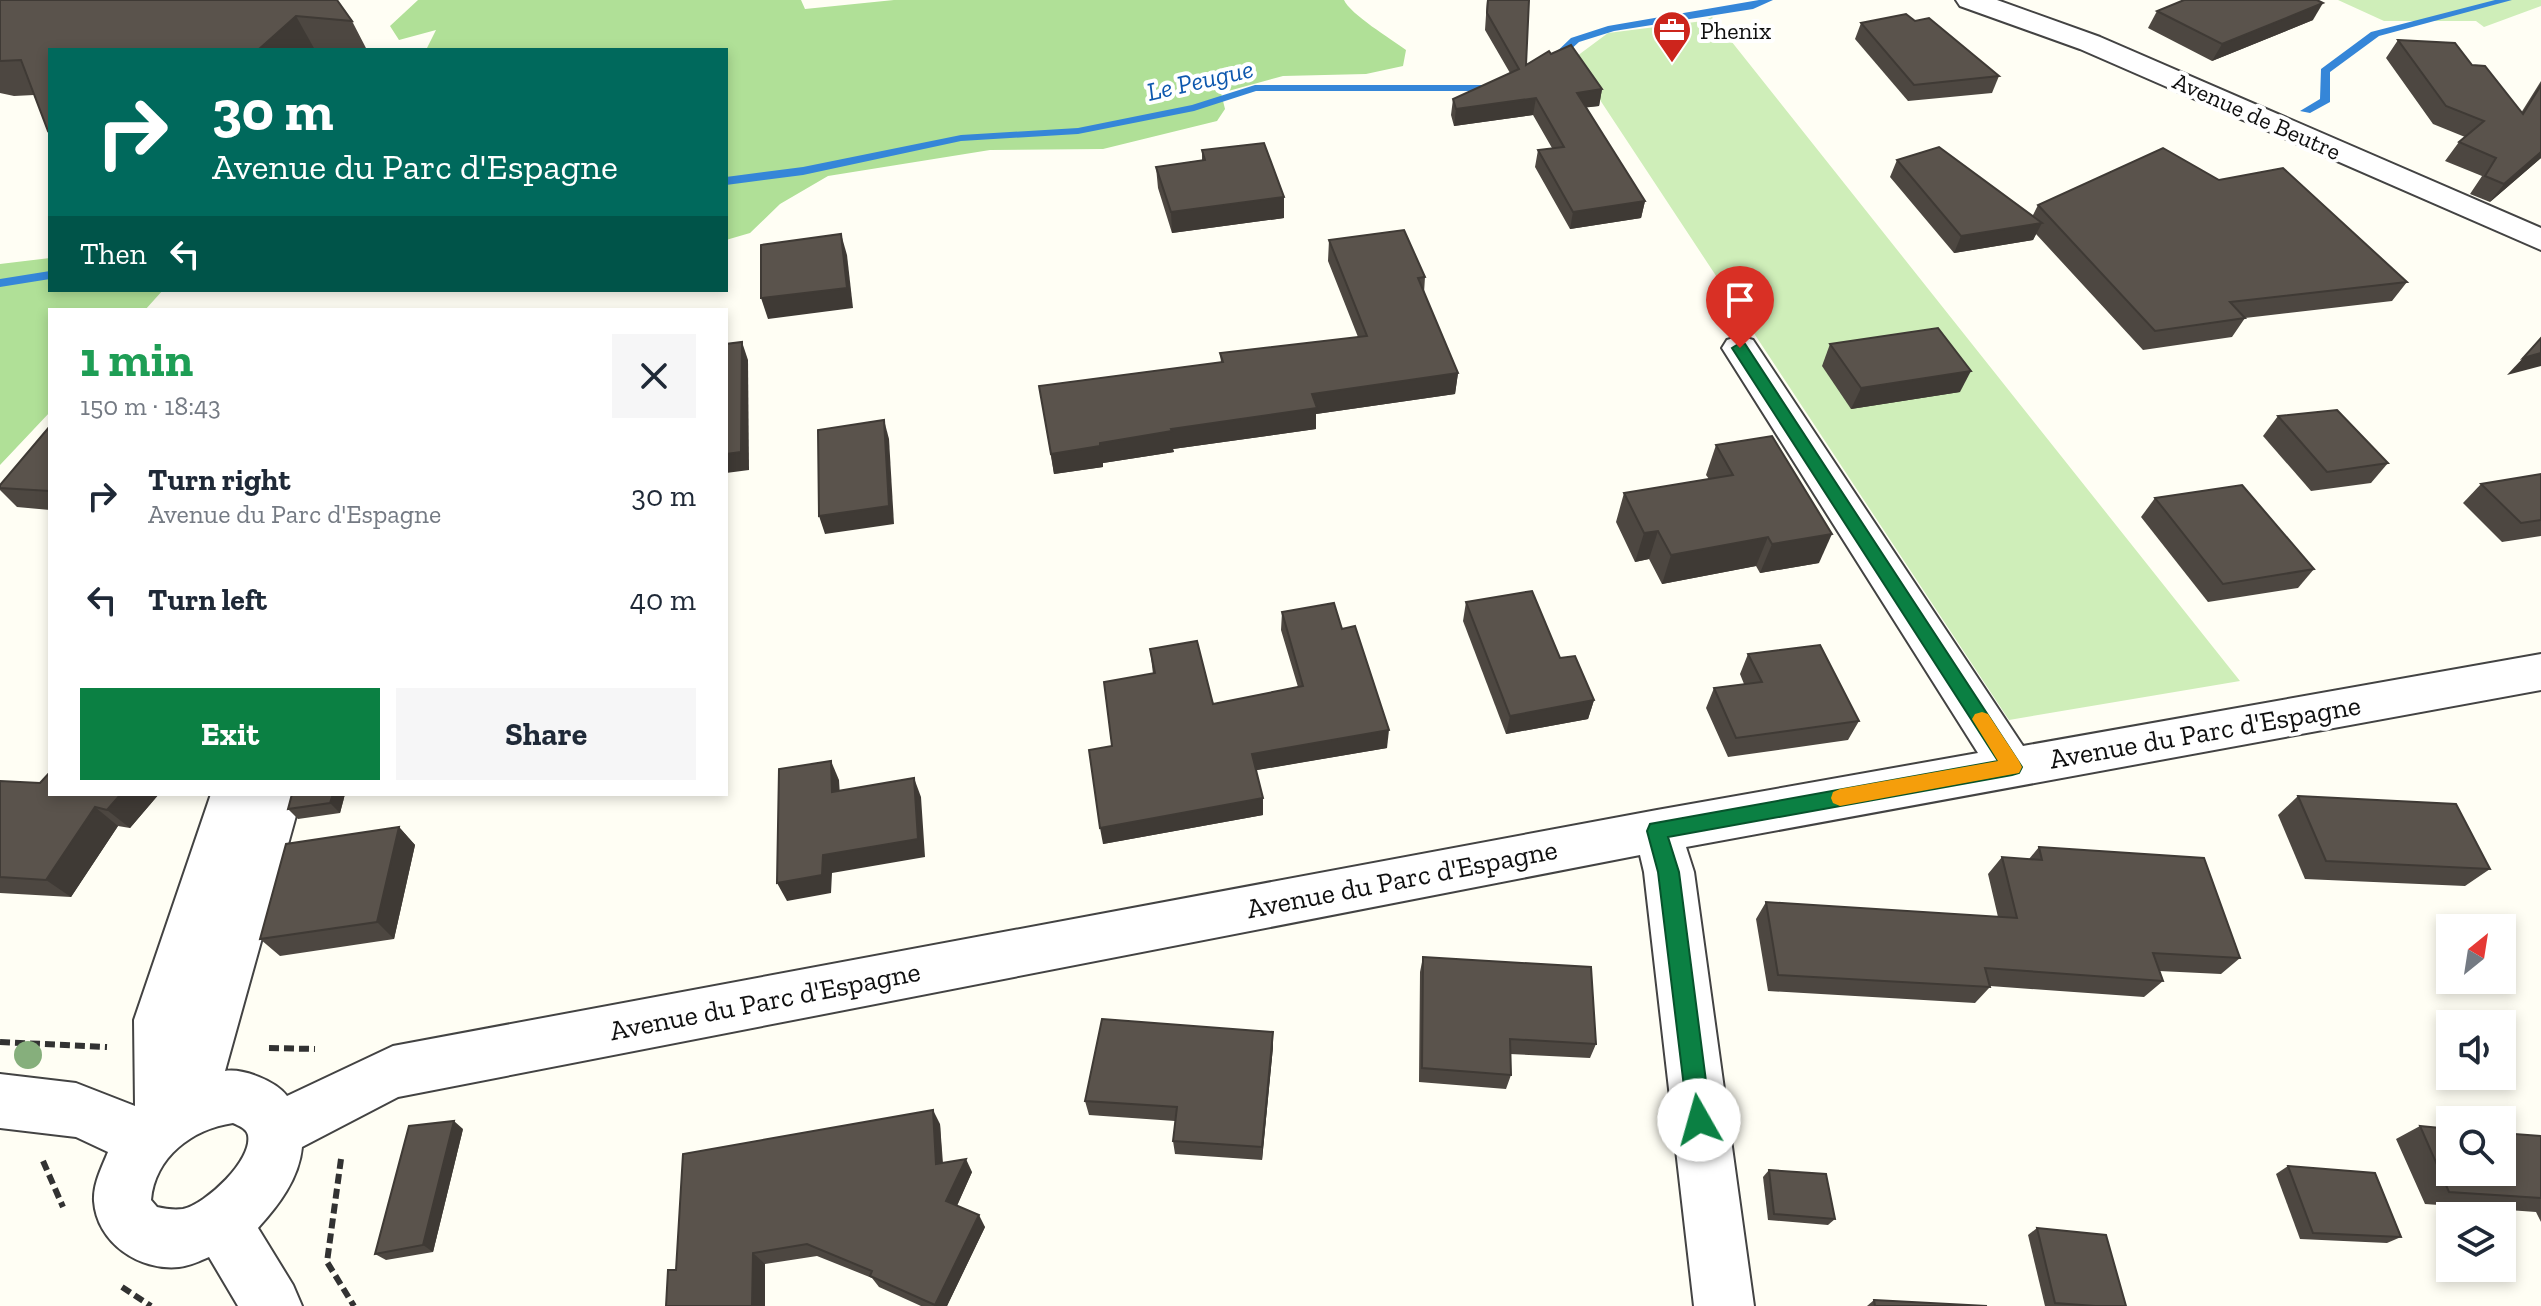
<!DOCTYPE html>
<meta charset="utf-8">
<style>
body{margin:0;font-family:"Zilla Slab",serif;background:#f6f6f7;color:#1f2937;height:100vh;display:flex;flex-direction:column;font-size:30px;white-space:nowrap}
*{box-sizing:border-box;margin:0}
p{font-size:26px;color:#747a83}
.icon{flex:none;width:44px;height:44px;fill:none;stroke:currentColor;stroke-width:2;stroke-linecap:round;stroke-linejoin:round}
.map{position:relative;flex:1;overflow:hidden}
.details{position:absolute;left:48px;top:308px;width:680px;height:488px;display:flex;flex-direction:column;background:#fff;border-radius:0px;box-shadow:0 4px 12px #0003}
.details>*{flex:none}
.guide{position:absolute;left:48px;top:48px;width:680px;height:244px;border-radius:0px;box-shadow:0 4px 12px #0003;background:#00695c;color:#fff;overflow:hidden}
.needle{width:52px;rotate:30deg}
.tools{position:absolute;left:2436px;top:914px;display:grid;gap:16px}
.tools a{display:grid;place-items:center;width:80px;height:80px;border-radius:0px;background:#fff;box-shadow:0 4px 12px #0003;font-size:40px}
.pin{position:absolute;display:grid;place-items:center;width:68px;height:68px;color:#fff;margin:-82px -34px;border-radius:50% 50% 50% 0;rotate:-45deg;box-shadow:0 0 8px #0007}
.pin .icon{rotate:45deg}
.me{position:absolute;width:88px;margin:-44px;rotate:353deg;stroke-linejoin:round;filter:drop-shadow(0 0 6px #0008)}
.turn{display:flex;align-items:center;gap:28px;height:168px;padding:0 32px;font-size:36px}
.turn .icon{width:104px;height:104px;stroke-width:2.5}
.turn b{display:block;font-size:56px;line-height:68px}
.then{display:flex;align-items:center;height:76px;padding:0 32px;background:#0003;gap:16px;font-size:30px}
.round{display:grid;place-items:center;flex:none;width:84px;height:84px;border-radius:0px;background:#f6f6f7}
.summary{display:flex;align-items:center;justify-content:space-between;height:136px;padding:0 32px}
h1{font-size:48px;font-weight:700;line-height:60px;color:#1e9e55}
.action{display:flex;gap:16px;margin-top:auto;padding:16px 32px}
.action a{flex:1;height:92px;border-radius:0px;background:#0b8043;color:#fff;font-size:32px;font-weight:700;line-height:92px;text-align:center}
.action a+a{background:#f6f6f7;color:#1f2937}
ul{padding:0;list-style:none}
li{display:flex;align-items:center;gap:24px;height:104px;padding:0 32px}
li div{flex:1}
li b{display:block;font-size:30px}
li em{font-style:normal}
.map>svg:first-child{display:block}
.green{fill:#cfeeb9}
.forest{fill:#b0e097}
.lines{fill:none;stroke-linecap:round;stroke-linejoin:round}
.stream{fill:#3586d8;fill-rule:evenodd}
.minor-casing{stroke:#434343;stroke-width:4}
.path{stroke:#323232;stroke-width:6;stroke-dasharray:10 5;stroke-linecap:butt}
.minor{fill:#fff;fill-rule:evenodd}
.tree{fill:#86af7c}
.wall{fill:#4d4741}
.shaded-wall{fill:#3f3a35}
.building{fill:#5a534c;stroke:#3f3a35;stroke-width:2}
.route{fill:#0b8043;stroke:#07532c;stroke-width:2}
.slow{fill:#f59e0b}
.labels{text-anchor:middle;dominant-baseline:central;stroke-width:8;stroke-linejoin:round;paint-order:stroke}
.far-poi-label{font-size:24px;fill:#101010;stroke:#fff;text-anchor:start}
.far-street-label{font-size:24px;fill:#101010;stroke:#fff}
.far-water-label{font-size:26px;font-style:italic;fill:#0e58ae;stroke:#fff}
.street-label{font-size:28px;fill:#101010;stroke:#fff}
</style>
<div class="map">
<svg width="2541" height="1306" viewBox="0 0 2541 1306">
<rect width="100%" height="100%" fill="#fffef4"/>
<!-- green -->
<g class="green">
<polygon points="2338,0 2541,0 2541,6 2484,27 2476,21 2384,21"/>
<polygon points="1712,17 2240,681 2009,720 1573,59 1608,33 1703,21"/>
</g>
<!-- forest -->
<g class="forest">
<path d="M418 0H801L805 9 894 0H1344C1350 14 1391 39 1406 50L1403 66 1366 74 1283 76 1221 93 1225 109 1217 121 1103 149 990 150 828 176 780 204 750 233 726 240V50H426L436 30 399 40 390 26Z"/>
<polygon points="50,258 50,290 163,290 145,310 50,310 50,412 0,465 0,264"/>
</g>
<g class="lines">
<!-- stream -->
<g class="stream">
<polygon points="1759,0 1773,0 1753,9 1614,31 1579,42 1558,61 1549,59 1571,38 1608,26"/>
<polygon points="2495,0 2512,0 2379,36 2330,72 2330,102 2310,113 2300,111 2320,99 2321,69 2371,32"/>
<polygon points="1255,85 1495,85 1501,88 1495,91 1256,91 1194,111 1078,134 961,141 803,175 726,185 726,177 803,167 961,135 1078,128 1192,105"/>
<polygon points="50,271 50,279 0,287 0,279"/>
</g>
<!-- minor casing -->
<g class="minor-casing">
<g id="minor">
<polygon points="1956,0 1997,0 2100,37 2541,228 2541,250 2080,49 1960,6"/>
<path d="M1740 336 1753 340 2023 746 2541 654V690L1686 847 1694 872 1754 1306H1694L1644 872 1640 855 398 1097 302 1147C299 1179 278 1206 258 1228L293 1285 302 1306H238L209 1257C200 1261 189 1266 179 1267 139 1271 97 1243 94 1201 93 1184 102 1167 108 1152L76 1137 0 1128V1074L76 1083 135 1106 134 1020 211 794H302L225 1071C243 1068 276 1081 287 1096L393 1046 1657 810 1978 753 1722 348 1727 340ZM233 1123C239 1126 246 1128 248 1135 253 1160 206 1204 183 1209 175 1210 165 1209 157 1207L151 1200C155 1157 192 1129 233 1123Z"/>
</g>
</g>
<!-- path -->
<g class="path">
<polyline points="0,1042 107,1047"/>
<polyline points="269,1048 315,1049"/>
<polyline points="341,1159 327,1262 354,1306"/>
<polyline points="43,1161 63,1207"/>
<polyline points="122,1287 151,1306"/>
</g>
<!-- minor -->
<use href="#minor" class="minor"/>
</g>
<!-- trees -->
<circle class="tree" cx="28" cy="1055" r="14"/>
<!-- wall -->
<g class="wall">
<polygon points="0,0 337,0 352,21 367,50 50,50 50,133 34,95 14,96 0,93"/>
<polygon points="1487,0 1529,0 1526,65 1551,54 1602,89 1599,106 1586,107 1645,201 1641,218 1570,229 1535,167 1538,150 1552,148 1533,115 1454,126 1451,115 1453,99 1510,73 1485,30"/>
<polygon points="2157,11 2313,20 2212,61 2148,28"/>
<polygon points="1915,21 1999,76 1992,93 1908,101 1855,39 1861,23"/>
<polygon points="2398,40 2472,65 2521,113 2541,81 2541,158 2490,202 2470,194 2482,176 2445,161 2459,142 2465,137 2433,124 2386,58"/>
<polygon points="1202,150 1284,197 1284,218 1172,233 1158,188 1156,167 1202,160"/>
<polygon points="1897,160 2032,217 2038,205 2219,180 2407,282 2392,301 2245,318 2232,337 2143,350 2036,234 2033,240 1954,253 1890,177"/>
<polygon points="1329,240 1425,277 1424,293 1458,373 1455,394 1316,414 1316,429 1173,449 1174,452 1103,463 1103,467 1054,474 1039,386 1221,362 1220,353 1358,337 1328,261"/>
<polygon points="1830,344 1960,392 1851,409 1822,366"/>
<polygon points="2278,416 2388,463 2371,483 2311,491 2263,436"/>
<polygon points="50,426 50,510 17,507 0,490 0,485"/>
<polygon points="1716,445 1819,563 1760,573 1756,566 1662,584 1649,559 1635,562 1616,522 1624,493 1709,479 1706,475"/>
<polygon points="2541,474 2541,536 2502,542 2463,503 2481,484"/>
<polygon points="2155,498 2314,569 2298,588 2208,602 2141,517"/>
<polygon points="1466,602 1560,658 1594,700 1588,719 1506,734 1463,621"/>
<polygon points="1282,612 1387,748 1256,770 1263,815 1103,844 1112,746 1153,674 1150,649 1213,704 1298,687 1281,630"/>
<polygon points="1748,654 1859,721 1848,740 1728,757 1706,708 1714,688 1744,684 1740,674"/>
<polygon points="0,781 40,783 159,794 130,828 118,826 71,897 0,893"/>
<polygon points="292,794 345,794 340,813 298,819 288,809"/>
<polygon points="2298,796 2490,869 2465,886 2305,879 2278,815"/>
<polygon points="399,827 415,845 394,939 280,956 260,939"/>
<polygon points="2039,847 2240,958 2221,974 2159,971 2163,981 2144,997 1990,986 1990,987 1975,1003 1768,991 1756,919 1766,902 1998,917 1988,874 2002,857 2029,859"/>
<polygon points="1423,957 1596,1044 1590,1058 1510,1054 1511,1075 1506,1089 1419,1082 1420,972"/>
<polygon points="1273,1047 1262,1160 1175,1154 1173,1141 1175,1121 1089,1115 1085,1101"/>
<polygon points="940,1124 943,1163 972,1172 957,1206 985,1227 947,1306 921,1306 879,1287 872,1278 817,1256 765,1264 765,1306 666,1306 676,1270"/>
<polygon points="2420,1126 2541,1136 2541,1222 2536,1212 2425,1204 2396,1139"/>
<polygon points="463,1129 433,1252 386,1260 375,1254"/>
<polygon points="2288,1166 2401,1237 2387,1243 2300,1239 2276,1174"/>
<polygon points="1769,1170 1835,1219 1828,1225 1768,1220 1763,1177"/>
<polygon points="2037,1228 2126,1306 2045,1306 2028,1235"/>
<polygon points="1874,1300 1987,1306 1867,1306"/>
</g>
<!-- shaded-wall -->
<g class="shaded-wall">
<polygon points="2323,3 2313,20 2212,61 2222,44"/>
<polygon points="296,16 315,50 258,50"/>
<polygon points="1602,89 1599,106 1574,109 1577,93"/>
<polygon points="1536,98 1533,115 1454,126 1456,109"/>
<polygon points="2541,152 2541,158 2490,202 2504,184"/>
<polygon points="1284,197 1284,218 1172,233 1171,212"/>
<polygon points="1645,201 1641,218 1570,229 1573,212"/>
<polygon points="2042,223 2033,240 1954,253 1961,236"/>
<polygon points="841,234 847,255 853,308 768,319 761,298"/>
<polygon points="742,342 748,360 749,470 726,473 726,454"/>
<polygon points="2541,353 2541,366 2507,375 2523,358"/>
<polygon points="1971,371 1960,392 1851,409 1861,388"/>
<polygon points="1458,373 1455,394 1316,414 1316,429 1173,449 1174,452 1103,463 1103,467 1054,474 1051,454 1171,429 1312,394"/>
<polygon points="884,420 889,439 894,524 825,534 819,516"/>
<polygon points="1658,531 1649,559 1635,562 1644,533"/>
<polygon points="1832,534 1819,563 1760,573 1772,544"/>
<polygon points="1768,537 1756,566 1662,584 1671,555"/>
<polygon points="1594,700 1588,719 1506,734 1510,716"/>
<polygon points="1389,730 1387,748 1252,771 1252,754"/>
<polygon points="831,761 839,780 841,811 832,792"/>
<polygon points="914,778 921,797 925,857 832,873 831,893 787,901 777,883"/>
<polygon points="121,794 159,794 130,828 107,810"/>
<polygon points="333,794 345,794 340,813 330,803"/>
<polygon points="1263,798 1263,815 1103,844 1100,828"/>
<polygon points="95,807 118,826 71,897 46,880"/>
<polygon points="399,827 415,845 394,939 377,922"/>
<polygon points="1273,1032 1273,1047 1262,1160 1262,1147"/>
<polygon points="933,1110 940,1124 943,1177 936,1164"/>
<polygon points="454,1121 463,1129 433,1252 423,1245"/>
<polygon points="966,1159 972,1172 953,1214 946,1201"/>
<polygon points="979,1215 985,1227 947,1306 935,1306"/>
<polygon points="753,1253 765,1264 765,1306 752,1306"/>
</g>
<!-- building -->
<g class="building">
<polygon points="0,0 337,0 352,21 296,16 258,50 50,50 50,130 48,131 21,60 0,61"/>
<polygon points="1488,0 1529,0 1526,65 1549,51 1551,54 1571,45 1602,89 1577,93 1645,201 1573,212 1538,150 1564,147 1536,98 1456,109 1453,99 1519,69 1487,13"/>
<polygon points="2184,0 2317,0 2323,3 2222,44 2157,11"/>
<polygon points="1906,14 1915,21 1929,18 1999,76 1914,85 1861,23"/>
<polygon points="2398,40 2455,43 2472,65 2485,66 2523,114 2541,85 2541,152 2504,184 2485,176 2496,158 2459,142 2484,121 2446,106"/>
<polygon points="1264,143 1284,197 1171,212 1156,167 1205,160 1202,150"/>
<polygon points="1939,147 2042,223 1961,236 1897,160"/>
<polygon points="2163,148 2219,180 2283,168 2407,282 2230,302 2245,318 2155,331 2038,205"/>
<polygon points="1404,230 1425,277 1418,278 1458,373 1312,394 1317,408 1171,429 1172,431 1100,443 1100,446 1051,454 1039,386 1223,362 1220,353 1367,336 1329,240"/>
<polygon points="841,234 847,288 761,298 761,245"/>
<polygon points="1938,328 1971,371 1861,388 1830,344"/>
<polygon points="2541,338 2541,353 2523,358"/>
<polygon points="742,342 741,452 726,454 726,344"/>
<polygon points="2337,410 2388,463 2327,472 2278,416"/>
<polygon points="884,420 889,506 819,516 818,430"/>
<polygon points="50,426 50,491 0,488 0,485"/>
<polygon points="1772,436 1832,534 1772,544 1768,537 1671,555 1658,531 1644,533 1624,493 1733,475 1716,445"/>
<polygon points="2541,474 2541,520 2521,523 2481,484"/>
<polygon points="2242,485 2314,569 2223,584 2155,498"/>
<polygon points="1532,591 1560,658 1575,656 1594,700 1510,716 1466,602"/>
<polygon points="1334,603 1342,629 1355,626 1389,730 1252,754 1263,798 1100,828 1089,750 1112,746 1104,682 1155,673 1150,649 1197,641 1213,704 1303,686 1282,612"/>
<polygon points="1820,645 1859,721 1736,738 1714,688 1762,682 1748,654"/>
<polygon points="831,761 832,792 914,778 918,839 823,855 822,875 777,883 779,769"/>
<polygon points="50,772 50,794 121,794 107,810 95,807 46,880 0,877 0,781 40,783"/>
<polygon points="292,794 333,794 330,803 288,809"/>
<polygon points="2298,796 2456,804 2490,869 2326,861"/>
<polygon points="399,827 377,922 260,939 286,844"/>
<polygon points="2039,847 2204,858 2240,958 2153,953 2163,981 1985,968 1990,987 1778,975 1766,902 2017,918 2002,857 2042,860"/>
<polygon points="1423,957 1591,967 1596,1044 1510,1039 1511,1075 1422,1068"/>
<polygon points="1102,1019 1273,1032 1262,1147 1173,1141 1177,1107 1085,1101"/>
<polygon points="933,1110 936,1164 966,1159 946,1201 979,1215 935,1305 870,1276 872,1271 807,1244 753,1253 752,1306 666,1306 668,1270 676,1270 683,1154"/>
<polygon points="454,1121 423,1245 375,1254 409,1126"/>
<polygon points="2420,1126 2450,1129 2450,1172 2502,1172 2502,1133 2541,1136 2541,1198 2449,1192"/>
<polygon points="2288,1166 2375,1173 2401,1237 2313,1233"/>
<polygon points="1769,1170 1826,1174 1835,1219 1774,1214"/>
<polygon points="2037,1228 2106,1235 2126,1306 2095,1306 2055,1303"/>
<polygon points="1874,1300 1987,1306 1875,1306"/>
</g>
<!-- route -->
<polygon class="route" points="1740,343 1745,344 2022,767 2019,773 2012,775 1668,837 1679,872 1711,1120 1707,1128 1699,1132 1691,1128 1688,1120 1658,872 1647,831 1650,824 1998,761 1732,348"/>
<!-- slow -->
<polygon class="slow" points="1982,712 1988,714 2019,761 2022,767 2019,773 1840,806 1833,803 1831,798 1833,792 1840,789 1998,761 1972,719 1975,714"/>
<!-- icons -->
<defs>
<g id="office-pin" transform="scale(2)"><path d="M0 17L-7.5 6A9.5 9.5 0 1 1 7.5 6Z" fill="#cd251c" stroke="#fff"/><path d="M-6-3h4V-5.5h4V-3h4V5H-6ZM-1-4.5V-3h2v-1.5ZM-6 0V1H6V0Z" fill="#fff"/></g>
</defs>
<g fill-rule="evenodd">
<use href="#office-pin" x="1672" y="30"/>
</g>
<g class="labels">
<!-- far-poi labels -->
<g class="far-poi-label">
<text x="1700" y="30">Phenix</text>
</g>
<!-- far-street labels -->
<g class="far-street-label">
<text transform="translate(2257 116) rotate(24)">Avenue de Beutre</text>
</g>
<!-- far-water labels -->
<g class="far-water-label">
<text transform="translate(1200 80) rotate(-13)">Le Peugue</text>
</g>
<!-- street labels -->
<g class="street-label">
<text transform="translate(2205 732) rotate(-10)">Avenue du Parc d'Espagne</text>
<text transform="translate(1402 879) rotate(-11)">Avenue du Parc d'Espagne</text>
<text transform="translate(765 1001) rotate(-11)">Avenue du Parc d'Espagne</text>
</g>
</g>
</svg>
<div class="tools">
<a><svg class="needle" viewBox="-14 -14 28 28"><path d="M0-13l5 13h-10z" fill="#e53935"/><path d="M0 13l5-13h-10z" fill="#747a83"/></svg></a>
<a><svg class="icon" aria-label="sound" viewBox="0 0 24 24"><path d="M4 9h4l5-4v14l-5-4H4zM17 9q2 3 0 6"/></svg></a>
<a><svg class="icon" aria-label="search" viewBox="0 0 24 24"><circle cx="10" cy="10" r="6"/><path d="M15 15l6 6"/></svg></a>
<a><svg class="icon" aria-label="layers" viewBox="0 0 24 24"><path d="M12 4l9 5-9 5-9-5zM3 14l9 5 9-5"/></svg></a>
</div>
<div class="pin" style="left:1740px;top:348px;background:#d93025"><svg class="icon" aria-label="arrive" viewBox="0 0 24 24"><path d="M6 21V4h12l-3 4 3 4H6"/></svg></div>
<svg class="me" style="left:1699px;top:1120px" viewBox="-20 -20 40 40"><circle r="19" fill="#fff"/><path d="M0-13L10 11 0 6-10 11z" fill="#0b8043"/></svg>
<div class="guide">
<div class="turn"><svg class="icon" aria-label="right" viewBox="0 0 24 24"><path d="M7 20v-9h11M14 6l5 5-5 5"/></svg><div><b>30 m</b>Avenue du Parc d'Espagne</div></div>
<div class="then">Then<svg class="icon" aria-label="left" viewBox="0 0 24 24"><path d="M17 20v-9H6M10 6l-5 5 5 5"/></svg></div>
</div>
<section class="details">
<div class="summary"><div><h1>1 min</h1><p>150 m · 18:43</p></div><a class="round"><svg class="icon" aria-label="close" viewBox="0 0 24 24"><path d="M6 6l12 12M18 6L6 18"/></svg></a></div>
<ul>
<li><svg class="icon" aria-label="right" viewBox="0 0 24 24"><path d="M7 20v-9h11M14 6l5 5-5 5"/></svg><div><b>Turn right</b><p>Avenue du Parc d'Espagne</p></div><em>30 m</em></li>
<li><svg class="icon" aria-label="left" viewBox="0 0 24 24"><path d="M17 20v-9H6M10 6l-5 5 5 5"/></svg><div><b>Turn left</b></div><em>40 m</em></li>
</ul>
<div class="action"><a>Exit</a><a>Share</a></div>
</section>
</div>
